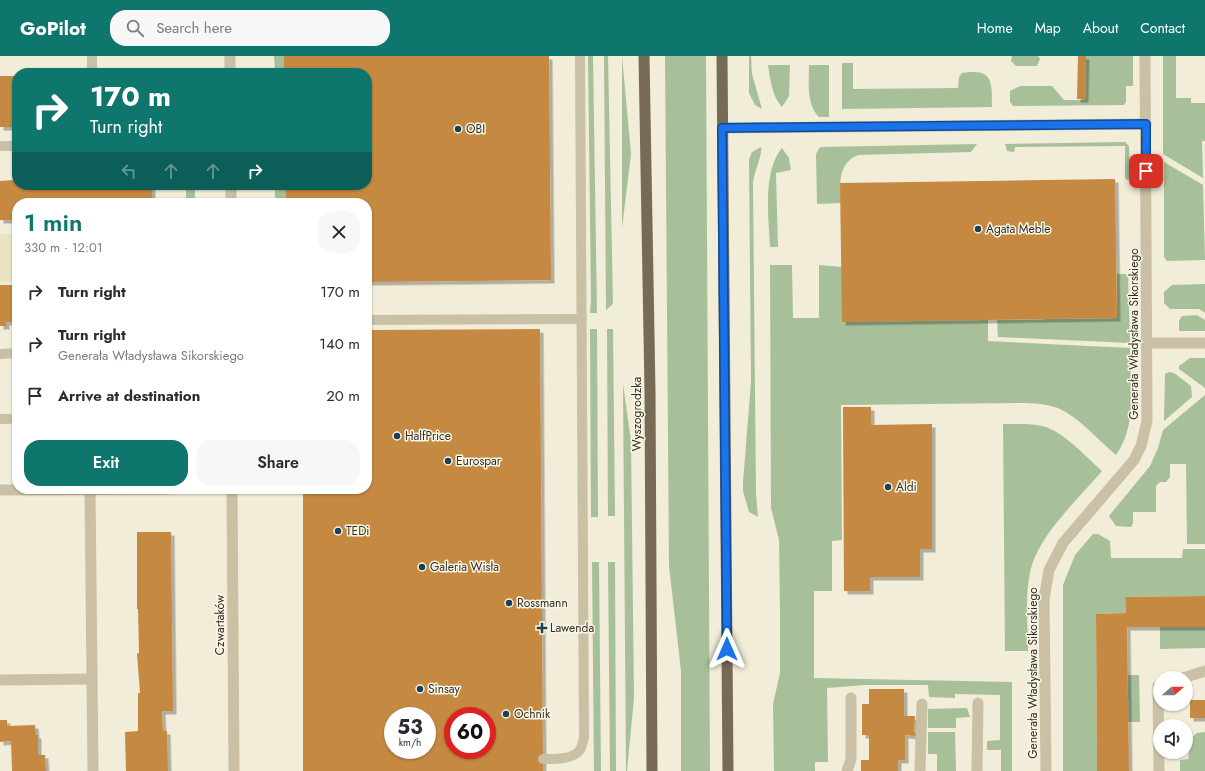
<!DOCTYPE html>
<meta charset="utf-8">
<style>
body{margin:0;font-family:Jost,sans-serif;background:#f7f7f7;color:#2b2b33;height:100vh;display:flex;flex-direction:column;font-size:15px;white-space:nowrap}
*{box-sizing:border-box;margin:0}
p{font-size:13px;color:#7c7c81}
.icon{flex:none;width:22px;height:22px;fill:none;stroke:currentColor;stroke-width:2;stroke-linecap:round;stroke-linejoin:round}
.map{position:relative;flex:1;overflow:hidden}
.details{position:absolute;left:12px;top:142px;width:360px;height:296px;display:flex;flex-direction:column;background:#fff;border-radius:16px;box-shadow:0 1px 3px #0004}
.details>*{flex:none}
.top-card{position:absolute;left:12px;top:12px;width:360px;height:122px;border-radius:16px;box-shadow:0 1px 3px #0004;background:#0f766e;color:#fff;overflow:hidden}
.needle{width:26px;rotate:70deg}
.controls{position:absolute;left:1153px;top:615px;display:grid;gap:8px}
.controls a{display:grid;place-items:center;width:40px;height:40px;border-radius:50%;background:#fff;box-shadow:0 1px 3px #0004;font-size:20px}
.speed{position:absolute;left:384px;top:651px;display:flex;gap:8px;font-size:20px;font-weight:700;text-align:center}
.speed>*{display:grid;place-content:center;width:52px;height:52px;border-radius:50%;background:#fff;box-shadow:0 1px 3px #0004;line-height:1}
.speed small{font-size:10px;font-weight:400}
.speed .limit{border:6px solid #d22;background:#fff;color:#111}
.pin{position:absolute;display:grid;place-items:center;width:34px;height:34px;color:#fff;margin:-17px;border-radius:8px;box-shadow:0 2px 6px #0006}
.me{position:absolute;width:44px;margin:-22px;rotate:0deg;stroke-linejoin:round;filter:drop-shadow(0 0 3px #0008)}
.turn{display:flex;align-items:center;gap:14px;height:84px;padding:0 12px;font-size:18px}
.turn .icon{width:52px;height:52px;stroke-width:2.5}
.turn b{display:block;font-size:28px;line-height:34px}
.lanes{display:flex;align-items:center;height:38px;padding:0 12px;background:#0003;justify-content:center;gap:20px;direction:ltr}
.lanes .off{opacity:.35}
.round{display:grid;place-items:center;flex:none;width:42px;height:42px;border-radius:16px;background:#f7f7f7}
.headline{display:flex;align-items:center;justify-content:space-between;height:68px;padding:0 12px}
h1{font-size:24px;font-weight:600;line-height:30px;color:#0f766e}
.button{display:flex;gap:8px;margin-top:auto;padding:8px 12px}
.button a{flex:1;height:46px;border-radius:16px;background:#0f766e;color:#fff;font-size:16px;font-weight:600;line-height:46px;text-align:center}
.button a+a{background:#f7f7f7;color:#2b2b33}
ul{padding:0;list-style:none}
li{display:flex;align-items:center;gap:12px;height:52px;padding:0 12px}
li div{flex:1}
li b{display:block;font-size:15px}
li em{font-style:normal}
header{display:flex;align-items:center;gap:24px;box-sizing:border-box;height:56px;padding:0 20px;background:#0f766e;color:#fff}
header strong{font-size:19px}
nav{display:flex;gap:22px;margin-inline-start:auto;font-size:14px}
.search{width:280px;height:36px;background:#f7f7f7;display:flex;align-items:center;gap:10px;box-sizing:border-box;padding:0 14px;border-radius:16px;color:#7c7c81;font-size:15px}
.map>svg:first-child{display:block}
.green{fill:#a7c099}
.plaza{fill:#e9e3c0}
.building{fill:#c58943;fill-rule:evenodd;filter:url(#shadow)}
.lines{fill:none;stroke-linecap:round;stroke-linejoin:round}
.service{stroke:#c9c0a5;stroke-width:10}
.minor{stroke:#c9c0a5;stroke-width:11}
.primary{stroke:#766b57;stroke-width:11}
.route-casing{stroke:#114b97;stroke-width:10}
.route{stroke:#1a73e8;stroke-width:7}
.poi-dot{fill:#1c4155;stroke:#f9f6e5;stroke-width:1.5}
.labels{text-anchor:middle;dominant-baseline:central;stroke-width:3;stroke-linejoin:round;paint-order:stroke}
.poi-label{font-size:12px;fill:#342f26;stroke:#f9f6e5;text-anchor:start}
.street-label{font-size:12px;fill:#342f26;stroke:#f9f6e5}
</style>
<header>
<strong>GoPilot</strong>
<div class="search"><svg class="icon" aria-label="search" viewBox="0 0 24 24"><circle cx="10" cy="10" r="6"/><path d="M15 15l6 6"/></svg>Search here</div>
<nav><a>Home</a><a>Map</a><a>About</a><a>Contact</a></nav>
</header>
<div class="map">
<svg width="1205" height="715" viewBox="0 0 1205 715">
<defs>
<filter id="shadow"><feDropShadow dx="3.5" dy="3.5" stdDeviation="0" flood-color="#0004"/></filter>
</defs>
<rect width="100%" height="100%" fill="#f1edd9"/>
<!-- green -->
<g class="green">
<polygon points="274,0 284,0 284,17 275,17"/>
<polygon points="588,0 593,0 597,257 590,257 591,244"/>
<polygon points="604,0 608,0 613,248 606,254"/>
<polygon points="622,0 631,98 622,172"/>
<polygon points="665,0 706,0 710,715 681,715 681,615 669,510"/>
<polygon points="749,0 751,0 752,18 762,53 755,49 749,37"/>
<polygon points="1012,0 1038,0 1040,3 1037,10 1016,10 1011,5"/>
<polygon points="1084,0 1133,0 1133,30 1126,30 1126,46 1124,49 1013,50 1010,46 1010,35 1020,30 1052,30 1064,44 1084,44"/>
<polygon points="1163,0 1176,0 1176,42 1191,42 1191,47 1205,47 1205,85 1202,85 1203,122 1163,98"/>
<path d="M842 7H853V33L958 32 959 21 962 17C993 12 992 25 992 51L842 53Z"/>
<path d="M768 9H790L789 40 782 51C772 41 770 22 768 9Z"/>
<path d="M809 9H829V61H819C806 48 809 26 809 9Z"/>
<polygon points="1125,86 1129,90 1130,122 1127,124 1125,122 1125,90 1015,91 1014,96 1007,95 1005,88"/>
<path d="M977 88 971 96 858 99C837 108 840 128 841 147L817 148 816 98 820 91Z"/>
<path d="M761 91C763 98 754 116 753 126L756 438 758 461 749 456 743 435V426L751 326 749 104 752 96Z"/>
<path d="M782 92 789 102 791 114 776 117 778 191H770C769 162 762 116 782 92Z"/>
<polygon points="1164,106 1203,129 1205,204 1167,205 1164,201"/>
<rect x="186" y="129" width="9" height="18"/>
<polygon points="275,129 285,129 286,147 275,147"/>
<path d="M770 209H792L793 262H819V209L842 211 988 264V285L1130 292C1130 327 1138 368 1116 399 1098 384 1080 362 1058 352 1047 348 1033 347 1021 347L841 349 842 484 832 485V535H814V622L1012 626V715H1001V694H987V685L1000 684V639L955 638V642L929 641 928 629H865L827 632 828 706H815V715H774L773 648 780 617V556L779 484 771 452Z"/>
<polygon points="1117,218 1128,218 1130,287 998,281 997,264 1117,262"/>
<polygon points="1205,228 1205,257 1199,253 1170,253 1164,247 1164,236 1172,229"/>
<polygon points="1197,259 1205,264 1205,275 1179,275 1179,265 1182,260"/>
<polygon points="590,273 597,273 598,461 591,461"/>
<polygon points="607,273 613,273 615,460 608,460"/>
<polygon points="1190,302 1205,302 1205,332 1179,313 1179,310"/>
<polygon points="1169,316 1174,317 1191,330 1192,341 1164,365 1165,318"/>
<polygon points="623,328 631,385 634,642 627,715 626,715"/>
<polygon points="1205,339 1205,488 1187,488 1186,408 1170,408 1170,421 1166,426 1160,426 1156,430 1156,456 1133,456 1133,467 1131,471 1116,470 1109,460 1150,410 1158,392 1163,374"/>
<path d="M1003 368C1018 368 1032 367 1046 371 1067 379 1086 401 1102 415 1080 441 1042 476 1032 509 1024 536 1028 567 1028 595H1005Z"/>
<polygon points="1093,478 1098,478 1110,485 1111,502 1182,502 1183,493 1205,493 1205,540 1125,541 1126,557 1096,558 1097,715 1063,715 1063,529 1075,499"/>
<polygon points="592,506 599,506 601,715 594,715"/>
<polygon points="608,506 615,506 616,715 610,715"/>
<polygon points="1160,571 1205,571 1205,592 1160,593"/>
<polygon points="1128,619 1139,619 1140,666 1128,666"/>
<polygon points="967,652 970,661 956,662 956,672 928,672 928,653"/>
<polygon points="928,676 955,676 956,715 937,715 937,698 928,698"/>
<polygon points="1205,676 1205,715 1180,715 1180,704 1188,703 1191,682 1197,677"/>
</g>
<!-- plaza -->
<polygon class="plaza" points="0,178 17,178 17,225 0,226"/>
<!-- building -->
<g class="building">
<polygon points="284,0 549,0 551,224 367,226 367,147 286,147 285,129 367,129 367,17 284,17"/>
<polygon points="1078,0 1086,0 1085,43 1077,43"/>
<rect x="0" y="20" width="17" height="51"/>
<polygon points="15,108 17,108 17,129 152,129 152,142 149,143 149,147 17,147 17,164 0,164 0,125 15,124"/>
<polygon points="1115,123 1117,262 842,266 840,127"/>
<polygon points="0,229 17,229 17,266 6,266 6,270 0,270"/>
<path d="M540 273 543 715H303V433H367V274ZM393 660H427V694H393ZM453 660H487V694H453Z"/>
<polygon points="843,351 871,351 871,369 932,368 932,493 920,493 920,521 870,521 870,535 844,535"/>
<polygon points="137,476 171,476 173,655 162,655 163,675 167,675 168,715 126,715 125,676 138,675 138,637 140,637 137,598 139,597 138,553 137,553"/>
<polygon points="1205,540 1205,571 1127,571 1129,715 1097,715 1096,558 1126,557 1125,541"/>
<polygon points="869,633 904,633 904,660 915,660 914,676 916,677 916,680 905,679 905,704 898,704 898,715 861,715 861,704 869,704 869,679 862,679 862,648 869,648"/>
<rect x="1190" y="644" width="15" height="18"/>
<polygon points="0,664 7,664 7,670 35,669 36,679 38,679 38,699 45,699 46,715 12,715 11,685 0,686"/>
</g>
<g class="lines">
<!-- service -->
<g class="service">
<polyline points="92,0 92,17"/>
<polyline points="0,90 17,90"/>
<polyline points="367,264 582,263"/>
<polyline points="0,298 17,297"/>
<polyline points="0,363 9,363"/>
<path d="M543 703C554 703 572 704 580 694 582 691 583 685 584 681L580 0"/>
</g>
<!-- minor -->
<g class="minor">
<polyline points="230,0 230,17"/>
<polyline points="723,72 1146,68"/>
<polyline points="231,129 231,147"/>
<polyline points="1148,287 1205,287"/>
<polyline points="232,433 234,715"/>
<polyline points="0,434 168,433"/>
<polyline points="90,434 93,715"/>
<polyline points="1183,622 1205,615"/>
<polyline points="0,624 92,623"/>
<polyline points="847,715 851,703 851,642"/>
<polyline points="920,715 922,648"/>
<polyline points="977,715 978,647"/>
<polyline points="1046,715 1044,543 1049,514 1063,487 1134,404 1141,390 1147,365 1145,0"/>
<polyline points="1159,715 1158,630 1160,629"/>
</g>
<!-- primary -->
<g class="primary">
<polyline points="644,0 650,335 652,715"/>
<polyline points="722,0 728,715"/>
</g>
</g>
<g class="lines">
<!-- route casing -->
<g class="route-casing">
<polyline id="route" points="727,593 722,72 1146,68 1146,115"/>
</g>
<!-- route -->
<use href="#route" class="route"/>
</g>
<!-- markers -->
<g class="poi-dot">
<circle cx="458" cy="73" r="4"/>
<circle cx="978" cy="173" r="4"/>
<circle cx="397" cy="380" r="4"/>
<circle cx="448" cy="405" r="4"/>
<circle cx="888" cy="431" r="4"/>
<circle cx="338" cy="475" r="4"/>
<circle cx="422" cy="511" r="4"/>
<circle cx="509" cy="547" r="4"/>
<path d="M540 566h4v4h4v4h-4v4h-4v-4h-4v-4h4z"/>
<circle cx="420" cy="633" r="4"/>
<circle cx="506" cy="658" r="4"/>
</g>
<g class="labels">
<!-- poi labels -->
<g class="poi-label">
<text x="466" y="73">OBI</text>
<text x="986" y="173">Agata Meble</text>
<text x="405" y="380">HalfPrice</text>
<text x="456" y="405">Eurospar</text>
<text x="896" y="431">Aldi</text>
<text x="346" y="475">TEDi</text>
<text x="430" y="511">Galeria Wisła</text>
<text x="517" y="547">Rossmann</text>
<text x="550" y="572">Lawenda</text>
<text x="428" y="633">Sinsay</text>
<text x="514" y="658">Ochnik</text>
</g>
<!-- street labels -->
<g class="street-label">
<text transform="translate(1134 278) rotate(-90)">Generała Władysława Sikorskiego</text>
<text transform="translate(637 358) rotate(-90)">Wyszogrodzka</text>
<text transform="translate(220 569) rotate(-90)">Czwartaków</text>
<text transform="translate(1033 617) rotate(-90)">Generała Władysława Sikorskiego</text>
</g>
</g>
</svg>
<div class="controls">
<a><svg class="needle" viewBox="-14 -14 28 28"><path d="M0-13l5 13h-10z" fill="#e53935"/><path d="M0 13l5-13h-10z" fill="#7c7c81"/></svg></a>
<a><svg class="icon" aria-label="sound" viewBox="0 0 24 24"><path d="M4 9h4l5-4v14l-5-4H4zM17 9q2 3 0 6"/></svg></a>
</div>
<div class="speed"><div>53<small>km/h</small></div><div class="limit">60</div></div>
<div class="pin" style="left:1146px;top:115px;background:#d93025"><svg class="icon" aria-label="arrive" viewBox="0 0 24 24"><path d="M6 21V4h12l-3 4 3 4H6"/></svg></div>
<svg class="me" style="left:727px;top:593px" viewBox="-20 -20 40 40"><path d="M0-17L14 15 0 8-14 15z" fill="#1a73e8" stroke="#fff" stroke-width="4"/></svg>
<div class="top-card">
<div class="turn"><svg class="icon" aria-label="right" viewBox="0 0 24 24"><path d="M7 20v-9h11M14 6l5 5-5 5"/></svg><div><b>170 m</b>Turn right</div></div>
<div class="lanes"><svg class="icon off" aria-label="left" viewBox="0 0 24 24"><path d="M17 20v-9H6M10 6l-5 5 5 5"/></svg><svg class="icon off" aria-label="ahead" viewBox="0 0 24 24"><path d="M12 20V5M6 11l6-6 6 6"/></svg><svg class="icon off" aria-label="ahead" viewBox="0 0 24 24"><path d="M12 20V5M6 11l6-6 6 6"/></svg><svg class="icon" aria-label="right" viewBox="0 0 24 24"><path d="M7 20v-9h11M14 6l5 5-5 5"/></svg></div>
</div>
<section class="details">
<div class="headline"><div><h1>1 min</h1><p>330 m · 12:01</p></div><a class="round"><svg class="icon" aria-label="close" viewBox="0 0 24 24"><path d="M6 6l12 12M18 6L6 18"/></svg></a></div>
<ul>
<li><svg class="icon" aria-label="right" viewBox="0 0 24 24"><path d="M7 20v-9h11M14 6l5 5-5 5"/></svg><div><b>Turn right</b></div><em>170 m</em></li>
<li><svg class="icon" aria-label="right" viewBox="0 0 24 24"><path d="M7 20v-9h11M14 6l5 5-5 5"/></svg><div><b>Turn right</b><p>Generała Władysława Sikorskiego</p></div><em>140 m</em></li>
<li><svg class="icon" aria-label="arrive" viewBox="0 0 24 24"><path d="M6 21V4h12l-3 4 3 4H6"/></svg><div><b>Arrive at destination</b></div><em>20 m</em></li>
</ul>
<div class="button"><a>Exit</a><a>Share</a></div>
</section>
</div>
